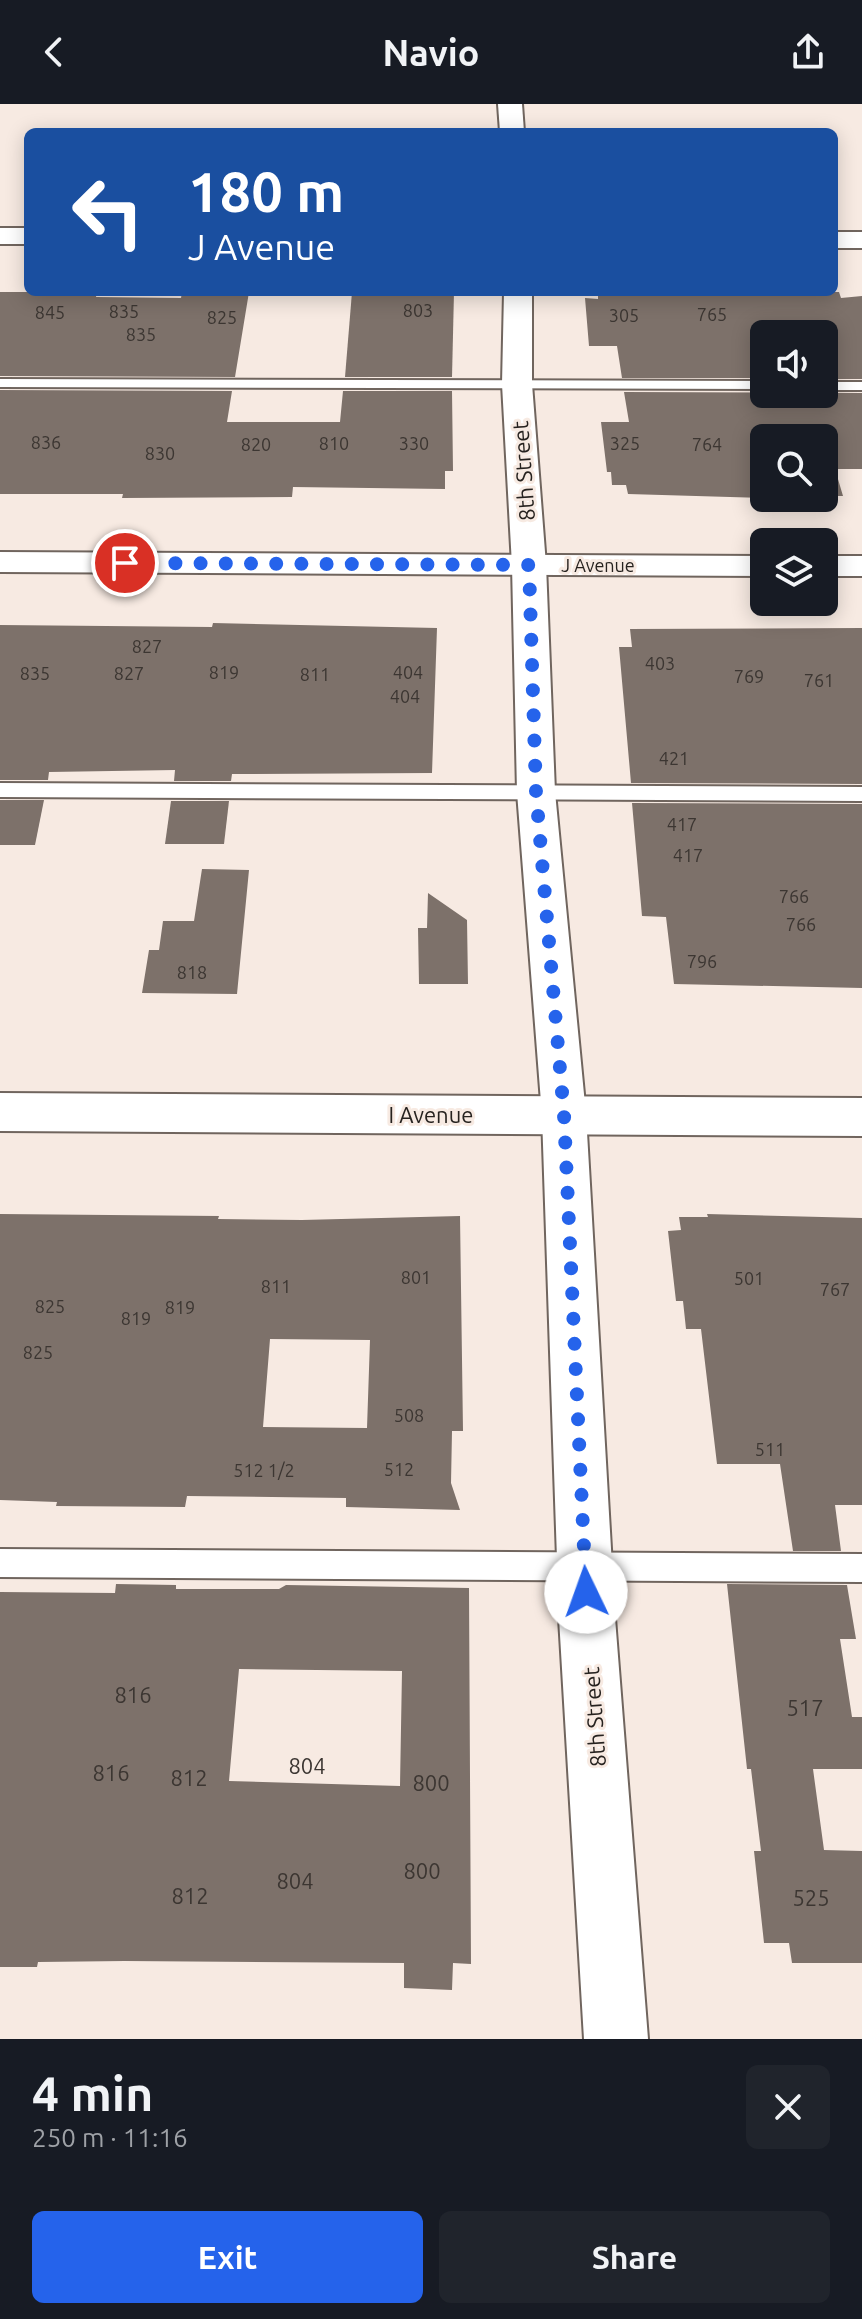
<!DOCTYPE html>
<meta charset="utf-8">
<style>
body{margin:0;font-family:Ubuntu,sans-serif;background:#20242c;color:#f1f3f6;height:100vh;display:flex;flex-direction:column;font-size:30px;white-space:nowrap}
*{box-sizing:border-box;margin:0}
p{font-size:26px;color:#9ea1a6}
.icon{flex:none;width:44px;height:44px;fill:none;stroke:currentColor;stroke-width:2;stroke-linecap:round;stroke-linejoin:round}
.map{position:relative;height:1935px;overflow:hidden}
.sheet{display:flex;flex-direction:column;background:#171b24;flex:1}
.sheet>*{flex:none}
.banner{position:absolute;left:24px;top:24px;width:814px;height:168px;border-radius:12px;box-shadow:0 4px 20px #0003;background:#1a4fa0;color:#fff;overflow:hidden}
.buttons{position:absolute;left:750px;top:216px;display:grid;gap:16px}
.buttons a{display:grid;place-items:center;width:88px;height:88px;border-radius:12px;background:#171b24;box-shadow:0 4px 20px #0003;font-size:40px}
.pin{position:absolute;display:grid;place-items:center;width:68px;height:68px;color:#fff;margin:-34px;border:4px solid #fff;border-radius:50%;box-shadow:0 2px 8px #0007}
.me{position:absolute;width:88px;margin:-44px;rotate:357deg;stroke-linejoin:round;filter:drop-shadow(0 0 6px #0008)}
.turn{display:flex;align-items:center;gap:28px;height:168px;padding:0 32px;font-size:36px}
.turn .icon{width:104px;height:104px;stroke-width:2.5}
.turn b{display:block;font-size:56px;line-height:68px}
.round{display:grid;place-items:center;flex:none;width:84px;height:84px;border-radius:12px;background:#20242c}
.headline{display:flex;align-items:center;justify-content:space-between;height:136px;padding:0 32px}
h1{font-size:48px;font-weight:700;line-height:60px}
.primary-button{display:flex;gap:16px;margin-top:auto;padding:16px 32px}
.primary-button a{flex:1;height:92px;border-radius:12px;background:#2563eb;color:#fff;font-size:32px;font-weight:700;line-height:92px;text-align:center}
.primary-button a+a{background:#20242c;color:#f1f3f6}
header{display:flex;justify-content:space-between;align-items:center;height:104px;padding:0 32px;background:#171b24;font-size:36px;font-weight:700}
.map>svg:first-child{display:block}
.building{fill:#7d716a;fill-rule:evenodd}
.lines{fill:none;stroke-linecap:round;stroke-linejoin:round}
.service-casing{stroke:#70655e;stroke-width:4}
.minor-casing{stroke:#70655e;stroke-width:4}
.tertiary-casing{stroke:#70655e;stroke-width:4}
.secondary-casing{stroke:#70655e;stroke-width:4}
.service{fill:#fff;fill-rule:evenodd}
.minor{fill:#fff;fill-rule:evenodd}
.tertiary{fill:#fff;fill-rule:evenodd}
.secondary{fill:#fff;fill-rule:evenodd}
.route{stroke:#2563eb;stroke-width:14;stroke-dasharray:0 25.2}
.labels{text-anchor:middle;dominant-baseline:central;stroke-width:6;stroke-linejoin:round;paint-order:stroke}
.number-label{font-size:18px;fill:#3c3632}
.far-street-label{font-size:18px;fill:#26221f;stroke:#f7eae2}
.street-label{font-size:22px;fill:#26221f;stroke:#f7eae2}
.near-number-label{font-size:22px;fill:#3c3632}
</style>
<header><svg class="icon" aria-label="back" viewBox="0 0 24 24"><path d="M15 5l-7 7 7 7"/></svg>Navio<svg class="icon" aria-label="share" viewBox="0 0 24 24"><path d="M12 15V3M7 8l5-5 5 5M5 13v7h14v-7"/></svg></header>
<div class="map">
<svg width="862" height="1935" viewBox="0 0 862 1935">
<rect width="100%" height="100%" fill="#f7eae2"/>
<!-- building -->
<g class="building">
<polygon points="0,188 97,188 96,193 181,194 182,188 249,188 235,273 0,272"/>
<polygon points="352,188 454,188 452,273 345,273"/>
<polygon points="598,188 839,188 841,194 862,192 862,275 824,275 824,230 764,230 764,274 622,274 617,242 589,242 585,194 598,195"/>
<polygon points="0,286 232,287 227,318 340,318 343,287 452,287 453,367 445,367 445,385 293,383 292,393 122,394 123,390 0,390"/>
<polygon points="624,288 862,289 862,365 835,365 843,392 824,392 824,334 764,334 764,394 628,390 626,381 612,381 611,368 607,368 601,318 629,318"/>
<polygon points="213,519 437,524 432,669 232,670 231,677 174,677 175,666 49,668 48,676 0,676 0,521 212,523"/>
<polygon points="862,524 862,680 631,679 619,543 632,543 630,525"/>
<polygon points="0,696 44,696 35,741 0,741"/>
<polygon points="171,697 229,697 224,740 165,740"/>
<polygon points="632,699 862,700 862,884 674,880 666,813 642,812"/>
<polygon points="202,765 249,766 237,890 142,889 149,846 159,846 163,817 194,817"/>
<polygon points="428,789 467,816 468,880 419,880 418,824 427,824"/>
<path d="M0 1110 219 1112 218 1115 302 1116 460 1112 463 1327H452L451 1379 460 1406 346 1403V1394L187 1392 185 1403 56 1402 57 1398 0 1396ZM270 1235 370 1236 367 1324 263 1323Z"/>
<polygon points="707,1110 862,1114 862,1401 835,1401 841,1447 793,1447 780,1360 717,1360 701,1225 686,1225 683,1197 676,1197 668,1127 681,1126 679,1113 708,1113"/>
<path d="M116 1480 176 1481V1485H279L286 1481 469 1484 471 1860 453 1859 452 1886 404 1884V1859L125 1857 38 1858 37 1863H0V1488L115 1489ZM239 1565 402 1567 400 1682 229 1677Z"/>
<polygon points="727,1480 847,1481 856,1535 840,1535 852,1613 862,1613 862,1665 813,1665 824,1746 862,1747 862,1859 792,1859 789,1839 764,1839 754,1747 761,1747 751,1665 747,1665"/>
</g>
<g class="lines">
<!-- service casing -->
<g class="service-casing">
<g id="service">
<polygon points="0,275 764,277 764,285 0,283"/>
<rect x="824" y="278" width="38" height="8"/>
<polygon points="0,679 862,683 862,697 0,693"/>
<polygon points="0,1445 862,1450 862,1478 0,1473"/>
</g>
</g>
<!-- minor casing -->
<g class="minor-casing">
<g id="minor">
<polygon points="0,448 764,452 764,472 0,468"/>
<rect x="824" y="452" width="38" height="20"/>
<polygon points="0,989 862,994 862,1032 0,1027"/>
</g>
</g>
<!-- tertiary casing -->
<g class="tertiary-casing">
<g id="tertiary">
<polygon points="498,0 522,0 524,28 500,28"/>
<polygon points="504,188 532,188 532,280 546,461 555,688 586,1011 615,1514 648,1935 584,1935 559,1514 542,1011 517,688 512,461 502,280"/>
</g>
</g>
<!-- secondary casing -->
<g class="secondary-casing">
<g id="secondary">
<rect x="0" y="124" width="28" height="16"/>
<rect x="834" y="128" width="28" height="16"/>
</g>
</g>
<!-- service -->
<use href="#service" class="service"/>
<!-- minor -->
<use href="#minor" class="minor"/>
<!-- tertiary -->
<use href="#tertiary" class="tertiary"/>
<!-- secondary -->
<use href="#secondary" class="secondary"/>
</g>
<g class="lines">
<!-- route -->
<polyline class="route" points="125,459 529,461 536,688 564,1011 586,1488"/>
</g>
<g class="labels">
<!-- number labels -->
<g class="number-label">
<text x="418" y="206">803</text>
<text x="124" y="207">835</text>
<text x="50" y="208">845</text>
<text x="712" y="210">765</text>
<text x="624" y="211">305</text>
<text x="222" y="213">825</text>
<text x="141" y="230">835</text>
<text x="46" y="338">836</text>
<text x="334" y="339">810</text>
<text x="414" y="339">330</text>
<text x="625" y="339">325</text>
<text x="256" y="340">820</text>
<text x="707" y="340">764</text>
<text x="160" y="349">830</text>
<text x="147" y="542">827</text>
<text x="660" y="559">403</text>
<text x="224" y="568">819</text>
<text x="408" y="568">404</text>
<text x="35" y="569">835</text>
<text x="129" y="569">827</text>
<text x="315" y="570">811</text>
<text x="749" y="572">769</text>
<text x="819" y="576">761</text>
<text x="405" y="592">404</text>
<text x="674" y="654">421</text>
<text x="682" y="720">417</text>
<text x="688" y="751">417</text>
<text x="794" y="792">766</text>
<text x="801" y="820">766</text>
<text x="702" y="857">796</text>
<text x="192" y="868">818</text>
<text x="416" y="1173">801</text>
<text x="749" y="1174">501</text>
<text x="276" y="1182">811</text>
<text x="835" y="1185">767</text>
<text x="50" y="1202">825</text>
<text x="180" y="1203">819</text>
<text x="136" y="1214">819</text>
<text x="38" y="1248">825</text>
<text x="409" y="1311">508</text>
<text x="770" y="1345">511</text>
<text x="399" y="1365">512</text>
<text x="264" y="1366">512 1/2</text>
</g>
<!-- far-street labels -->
<g class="far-street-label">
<text x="598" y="461">J Avenue</text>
</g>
<!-- street labels -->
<g class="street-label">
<text transform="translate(523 367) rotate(-94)">8th Street</text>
<text x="431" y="1010">I Avenue</text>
<text transform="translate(594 1613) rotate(-94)">8th Street</text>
</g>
<!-- near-number labels -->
<g class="near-number-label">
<text x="133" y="1590">816</text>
<text x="805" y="1603">517</text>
<text x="307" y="1661">804</text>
<text x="111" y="1668">816</text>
<text x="189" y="1673">812</text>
<text x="431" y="1678">800</text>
<text x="422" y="1766">800</text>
<text x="295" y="1776">804</text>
<text x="190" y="1791">812</text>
<text x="811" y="1793">525</text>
</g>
</g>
</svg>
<div class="buttons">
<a><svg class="icon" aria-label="sound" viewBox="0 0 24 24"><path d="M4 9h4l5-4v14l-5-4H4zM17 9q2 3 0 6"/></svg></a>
<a><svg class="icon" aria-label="search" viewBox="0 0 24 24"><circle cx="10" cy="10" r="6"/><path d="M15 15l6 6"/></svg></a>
<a><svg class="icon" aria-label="layers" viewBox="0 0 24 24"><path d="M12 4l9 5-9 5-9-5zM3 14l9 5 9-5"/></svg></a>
</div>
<div class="pin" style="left:125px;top:459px;background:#d93025"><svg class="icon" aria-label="arrive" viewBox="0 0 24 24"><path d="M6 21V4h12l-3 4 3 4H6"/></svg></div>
<svg class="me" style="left:586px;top:1488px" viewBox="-20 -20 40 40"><circle r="19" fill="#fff"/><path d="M0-13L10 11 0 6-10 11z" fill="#2563eb"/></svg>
<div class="banner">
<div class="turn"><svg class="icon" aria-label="left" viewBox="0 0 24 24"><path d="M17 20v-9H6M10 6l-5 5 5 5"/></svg><div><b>180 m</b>J Avenue</div></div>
</div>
</div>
<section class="sheet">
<div class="headline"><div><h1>4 min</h1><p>250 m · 11:16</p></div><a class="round"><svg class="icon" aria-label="close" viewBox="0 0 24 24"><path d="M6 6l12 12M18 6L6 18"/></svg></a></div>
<div class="primary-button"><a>Exit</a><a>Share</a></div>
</section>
